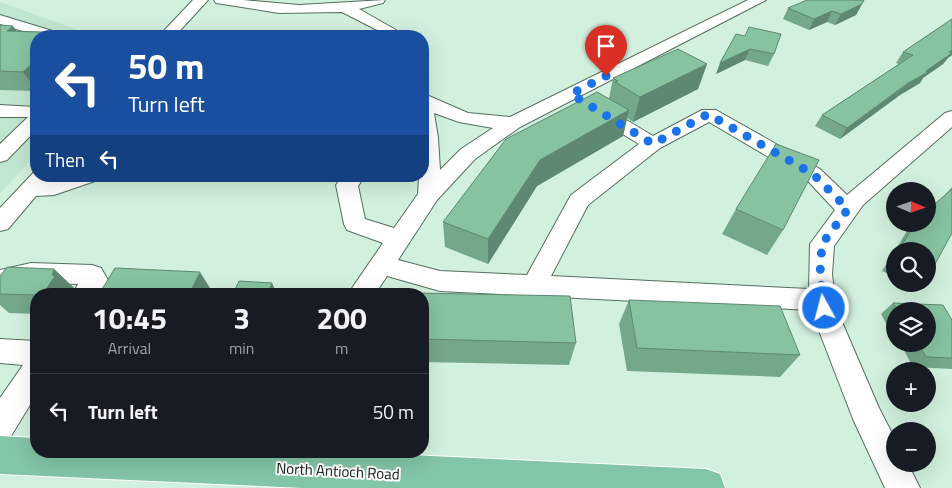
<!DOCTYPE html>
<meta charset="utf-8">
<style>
body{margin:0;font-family:"Titillium Web",sans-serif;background:#242831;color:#f1f3f6;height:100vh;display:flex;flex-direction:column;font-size:19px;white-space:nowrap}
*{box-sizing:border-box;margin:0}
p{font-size:16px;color:#9ea1a6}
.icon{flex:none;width:28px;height:28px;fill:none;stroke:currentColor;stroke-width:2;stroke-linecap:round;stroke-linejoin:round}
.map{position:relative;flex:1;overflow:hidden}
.details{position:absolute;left:30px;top:288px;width:399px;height:170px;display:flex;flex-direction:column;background:#171b24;border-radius:20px;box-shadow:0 5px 20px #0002}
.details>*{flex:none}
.banner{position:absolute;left:30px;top:30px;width:399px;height:152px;border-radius:20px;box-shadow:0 5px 20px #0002;background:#1a4fa0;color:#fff;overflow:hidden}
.needle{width:32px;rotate:92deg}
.buttons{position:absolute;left:886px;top:182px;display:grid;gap:10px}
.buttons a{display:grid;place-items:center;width:50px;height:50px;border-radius:50%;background:#171b24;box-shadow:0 5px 20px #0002;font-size:25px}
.pin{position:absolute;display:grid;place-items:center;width:42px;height:42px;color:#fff;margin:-51px -21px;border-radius:50% 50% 50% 0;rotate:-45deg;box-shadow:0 0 5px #0007}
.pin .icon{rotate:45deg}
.me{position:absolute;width:55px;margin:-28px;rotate:353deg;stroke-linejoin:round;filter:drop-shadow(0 0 4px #0008)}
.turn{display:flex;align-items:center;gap:18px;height:105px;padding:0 15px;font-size:22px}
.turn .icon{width:65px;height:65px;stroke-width:2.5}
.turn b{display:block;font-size:35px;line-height:42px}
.then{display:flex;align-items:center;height:48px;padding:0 15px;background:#0003;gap:10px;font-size:19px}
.eta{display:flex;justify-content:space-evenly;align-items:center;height:85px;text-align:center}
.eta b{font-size:30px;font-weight:700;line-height:35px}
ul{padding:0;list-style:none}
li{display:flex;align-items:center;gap:15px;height:75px;padding:0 15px;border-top:1px solid #363941}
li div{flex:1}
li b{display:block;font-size:19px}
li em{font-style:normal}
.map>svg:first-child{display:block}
.built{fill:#c1e6d0}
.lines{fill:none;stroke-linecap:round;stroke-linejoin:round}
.minor-casing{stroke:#546f5f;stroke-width:2}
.major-casing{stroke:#fff;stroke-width:2}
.minor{fill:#fff;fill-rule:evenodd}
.major{fill:#83c5a7;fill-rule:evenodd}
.wall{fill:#74a88a}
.shaded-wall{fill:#5e8871}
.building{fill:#87c3a1;stroke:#5e8871}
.route{stroke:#1a73e8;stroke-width:9;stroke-dasharray:0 16.2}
.labels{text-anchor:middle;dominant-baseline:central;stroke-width:4;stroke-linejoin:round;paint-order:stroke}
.near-street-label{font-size:15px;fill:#101b15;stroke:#fff}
</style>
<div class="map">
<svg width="952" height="488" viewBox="0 0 952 488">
<rect width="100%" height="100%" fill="#d2f0de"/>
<!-- built -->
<polygon class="built" points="0,2 95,36 36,36 36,155 0,193"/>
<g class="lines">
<!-- minor casing -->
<g class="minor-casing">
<g id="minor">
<polygon points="193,0 208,0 175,36 159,36"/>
<polygon points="214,0 243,0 299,5 385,0 383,3 359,9 396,30 393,33 383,33 342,12 279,13 216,3"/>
<path d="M748 0H766L520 127 475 159 437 200 398 260 440 271 527 275 571 195 639 144 591 115 589 111 591 107H605L653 136 702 110H716L820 169 847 195 945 113 952 111V127L863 205 834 246 832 274 836 308 879 408 895 439V464H908L920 488H885L853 419 811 310 440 291 387 276 375 294H348L383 243 347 230 344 224 336 185 343 176H365L358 186 365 219 394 228 418 194 419 176H422V93L468 113 510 117ZM434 113 459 122 493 128 461 149 440 170 438 138ZM709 122 806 179 835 210 810 244 809 289 551 276 588 205 660 148Z"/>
<polygon points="0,15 59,33 62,36 39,36 0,24"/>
<polygon points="0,105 36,107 36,130 7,160 0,162 0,144 28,117 0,117"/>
<polygon points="35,171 36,171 36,176 52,176 50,181 65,176 98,176 95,181 54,195 36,196 8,229 0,231 0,208"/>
<polygon points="31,263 92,265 101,268 108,280 100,294 73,294 78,284 31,283 16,285 0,292 0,270"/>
<polygon points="0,339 36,341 36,395 11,436 0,440 0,398 23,365 0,363"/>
</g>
</g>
<!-- major casing -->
<g class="major-casing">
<polygon id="major" points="0,436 36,438 36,451 325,451 706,469 720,474 725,488 302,488 0,474"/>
</g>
<!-- minor -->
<use href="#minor" class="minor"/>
<!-- major -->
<use href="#major" class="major"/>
</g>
<!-- wall -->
<g class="wall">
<polygon points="862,4 856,15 835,25 827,22 809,30 783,19 788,8"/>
<polygon points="952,19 952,55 948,58 943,64 923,78 920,83 900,95 840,139 815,126 822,115 899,64 896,63 903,52"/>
<polygon points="0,25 17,31 73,33 75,36 36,36 36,91 0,90"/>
<polygon points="736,34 774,54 768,66 745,60 716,74"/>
<polygon points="707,64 698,89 633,122 627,118 623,136 537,186 488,264 445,247 443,222 609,98 613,78"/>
<polygon points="952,187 952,233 928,251 895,251 895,277 882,271 909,228 913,224 928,224 943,197"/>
<polygon points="736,209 783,230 767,255 722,234"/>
<polygon points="54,269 74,288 72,293 36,294 36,314 9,313 0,305 0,276"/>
<polygon points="907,284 920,284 915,288"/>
<polygon points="422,294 576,343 569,365 422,362"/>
<polygon points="629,300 800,355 780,377 627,371 619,324"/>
<polygon points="893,303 943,305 952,320 952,369 913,367 901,345 897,345 897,344 928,344 928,311 895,311 895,340 881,314"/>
</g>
<!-- shaded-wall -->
<g class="shaded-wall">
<polygon points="862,4 856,15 835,25 841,14"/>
<polygon points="832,11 827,22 809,30 814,19"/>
<polygon points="13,26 26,45 7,31"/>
<polygon points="73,33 75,36 69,36"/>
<polygon points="750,49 745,60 716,74 720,63"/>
<polygon points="952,50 952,55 948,58 943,64 923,78 920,83 900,95 840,139 847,128 926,71"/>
<polygon points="36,60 36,90 23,72"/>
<polygon points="707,64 698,89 633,122 640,97"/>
<polygon points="629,110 623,136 537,186 488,264 488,239 540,160"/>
<polygon points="54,269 74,288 72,293 72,294 43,294"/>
<polygon points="200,272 210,288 207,294 189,294"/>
<polygon points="272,283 277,294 267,294"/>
</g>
<!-- building -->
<g class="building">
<polygon points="807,0 864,0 862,4 841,14 832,11 814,19 788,8"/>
<polygon points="952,19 952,50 949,52 952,53 926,71 928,72 908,83 847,128 822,115 913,55 903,52"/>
<polygon points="0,25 13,26 7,31 73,33 69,36 36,36 36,60 23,72 0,71"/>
<polygon points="749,27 781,34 774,54 750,49 720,63 736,34 745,36"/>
<polygon points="678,49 707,64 640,97 615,82 618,81 613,78"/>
<polygon points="597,92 629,110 540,160 488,239 443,222 506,139"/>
<polygon points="776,144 819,160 783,230 736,209"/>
<polygon points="952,189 952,233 928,277 928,251 898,251 915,224 928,224 928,210"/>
<polygon points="7,267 54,269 52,275 55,276 43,294 36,294 36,295 0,294 0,276"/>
<polygon points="115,268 200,272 189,294 99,294"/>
<polygon points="239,281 272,283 267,294 233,294"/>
<polygon points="418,293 570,296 576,343 422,339 422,294 418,294"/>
<polygon points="629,300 780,306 800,355 637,348"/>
<polygon points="893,303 943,305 952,320 952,358 926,357 919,344 928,344 928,311 898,311"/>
</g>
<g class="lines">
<!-- route -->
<polyline class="route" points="606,76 571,94 653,144 708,114 813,174 848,209 822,244 820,274 824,308"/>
</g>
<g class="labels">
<!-- near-street labels -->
<g class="near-street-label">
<text transform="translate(338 471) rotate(3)">North Antioch Road</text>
</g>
</g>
</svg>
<div class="buttons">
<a><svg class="needle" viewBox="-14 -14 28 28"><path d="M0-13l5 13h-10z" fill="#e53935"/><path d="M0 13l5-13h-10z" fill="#9ea1a6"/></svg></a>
<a><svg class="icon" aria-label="search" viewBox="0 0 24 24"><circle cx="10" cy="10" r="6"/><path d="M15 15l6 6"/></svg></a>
<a><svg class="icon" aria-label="layers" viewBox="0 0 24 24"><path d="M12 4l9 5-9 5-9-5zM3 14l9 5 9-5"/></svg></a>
<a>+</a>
<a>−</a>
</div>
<div class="pin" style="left:606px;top:76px;background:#d93025"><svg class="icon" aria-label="arrive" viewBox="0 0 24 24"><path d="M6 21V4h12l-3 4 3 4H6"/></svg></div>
<svg class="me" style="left:824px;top:308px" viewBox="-20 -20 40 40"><circle r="17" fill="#1a73e8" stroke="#fff" stroke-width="3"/><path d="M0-11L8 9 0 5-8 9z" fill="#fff"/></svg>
<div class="banner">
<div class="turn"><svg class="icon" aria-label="left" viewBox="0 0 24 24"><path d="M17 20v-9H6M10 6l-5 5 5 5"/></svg><div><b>50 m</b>Turn left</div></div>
<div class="then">Then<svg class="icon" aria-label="left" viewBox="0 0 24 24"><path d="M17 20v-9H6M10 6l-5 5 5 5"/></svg></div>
</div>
<section class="details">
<div class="eta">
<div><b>10:45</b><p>Arrival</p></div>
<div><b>3</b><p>min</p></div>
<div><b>200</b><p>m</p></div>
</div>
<ul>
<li><svg class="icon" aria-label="left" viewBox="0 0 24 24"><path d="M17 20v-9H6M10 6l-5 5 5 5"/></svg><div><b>Turn left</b></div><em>50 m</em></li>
</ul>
</section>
</div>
